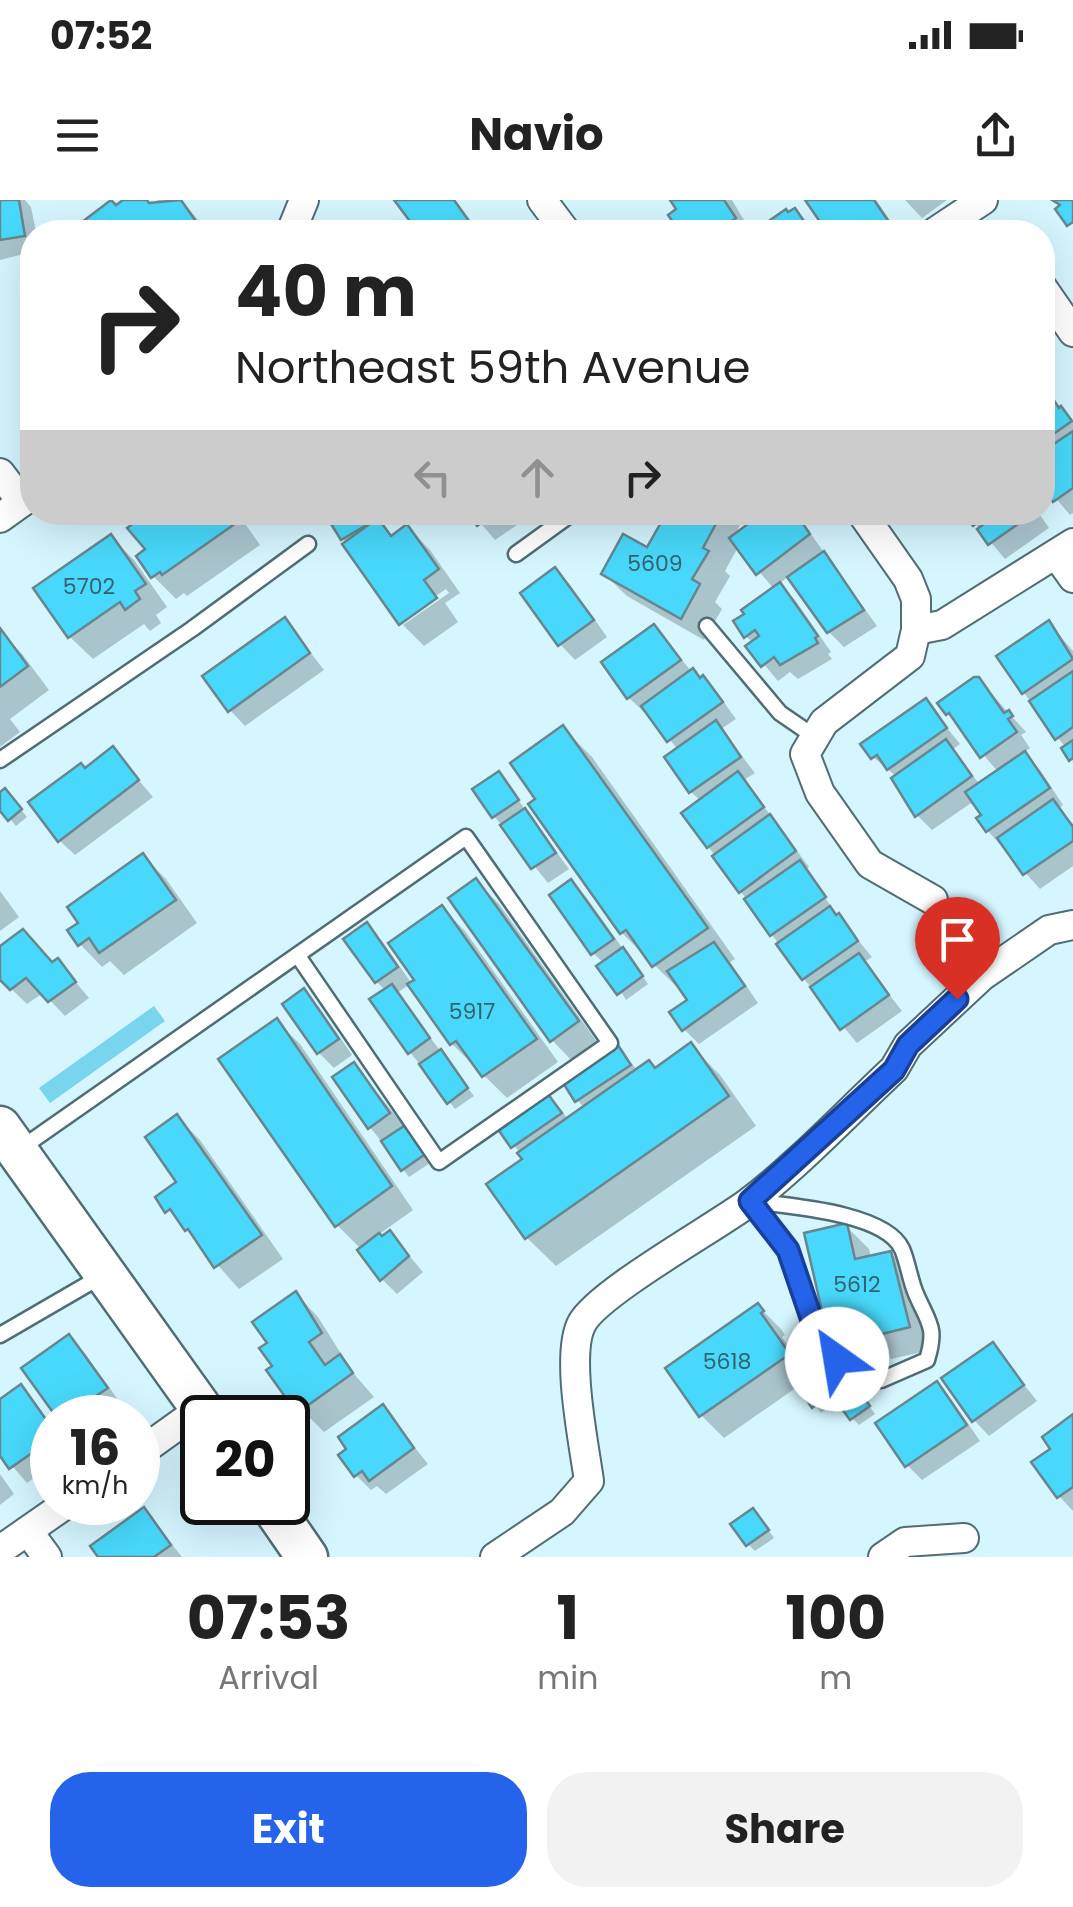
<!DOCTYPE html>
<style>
body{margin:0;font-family:Poppins,sans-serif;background:#f2f2f2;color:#222;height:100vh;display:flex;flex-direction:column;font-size:38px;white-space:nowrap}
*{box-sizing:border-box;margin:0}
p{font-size:32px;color:#767676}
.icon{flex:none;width:55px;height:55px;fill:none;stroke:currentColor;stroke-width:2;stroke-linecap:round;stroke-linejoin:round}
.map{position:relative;height:1357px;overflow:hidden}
.details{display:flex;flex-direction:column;background:#fff;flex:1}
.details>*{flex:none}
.hud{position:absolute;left:20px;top:20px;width:1035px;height:305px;border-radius:40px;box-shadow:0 10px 40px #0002;background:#fff;color:#222;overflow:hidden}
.speed{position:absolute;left:30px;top:1195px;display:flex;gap:20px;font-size:50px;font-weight:700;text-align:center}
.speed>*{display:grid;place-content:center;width:130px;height:130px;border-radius:50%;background:#fff;box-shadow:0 10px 40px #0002;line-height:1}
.speed small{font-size:25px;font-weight:400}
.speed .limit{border:5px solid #111;border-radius:15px;background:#fff;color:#111}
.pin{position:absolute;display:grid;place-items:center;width:85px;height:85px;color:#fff;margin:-102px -42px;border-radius:50% 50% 50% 0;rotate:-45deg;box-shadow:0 0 10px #0007}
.pin .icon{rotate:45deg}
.me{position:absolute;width:110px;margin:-55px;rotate:328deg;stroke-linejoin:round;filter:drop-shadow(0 0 8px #0008)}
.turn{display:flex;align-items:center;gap:35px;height:210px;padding:0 50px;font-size:45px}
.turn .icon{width:130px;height:130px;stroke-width:2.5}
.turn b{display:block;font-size:70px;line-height:85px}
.lanes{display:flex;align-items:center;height:95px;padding:0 50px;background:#0003;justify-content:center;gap:50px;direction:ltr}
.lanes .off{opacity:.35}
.eta{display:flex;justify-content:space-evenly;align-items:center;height:170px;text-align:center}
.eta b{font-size:60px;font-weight:700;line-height:70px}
.action{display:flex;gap:20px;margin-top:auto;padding:20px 50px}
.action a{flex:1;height:115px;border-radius:40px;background:#2563eb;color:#fff;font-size:40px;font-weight:700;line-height:115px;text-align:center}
.action a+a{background:#f2f2f2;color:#222}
.status{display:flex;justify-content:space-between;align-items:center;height:70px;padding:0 50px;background:#fff;direction:ltr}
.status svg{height:28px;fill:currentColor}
header{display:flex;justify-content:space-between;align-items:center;height:130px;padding:0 50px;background:#fff;font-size:45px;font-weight:700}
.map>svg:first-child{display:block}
.green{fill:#79d5ee}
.shadow{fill:#0003;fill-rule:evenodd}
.building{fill:#48d8fb;stroke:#68868e;stroke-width:2.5}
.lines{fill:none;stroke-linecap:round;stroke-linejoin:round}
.lane-casing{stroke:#506d75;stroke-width:19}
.street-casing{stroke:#506d75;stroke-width:32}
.secondary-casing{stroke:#506d75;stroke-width:45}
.lane{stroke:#fff;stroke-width:14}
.street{stroke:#fff;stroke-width:28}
.secondary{stroke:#fff;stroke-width:40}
.route-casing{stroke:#184099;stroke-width:25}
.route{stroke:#2563eb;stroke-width:18}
.labels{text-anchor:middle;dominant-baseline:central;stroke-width:10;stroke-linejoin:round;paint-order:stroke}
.number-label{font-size:22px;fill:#34626e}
</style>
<div class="status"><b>07:52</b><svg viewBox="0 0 49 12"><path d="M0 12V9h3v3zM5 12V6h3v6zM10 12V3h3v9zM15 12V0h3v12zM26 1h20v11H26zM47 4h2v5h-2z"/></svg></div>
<header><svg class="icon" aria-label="menu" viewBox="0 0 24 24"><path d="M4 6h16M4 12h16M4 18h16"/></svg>Navio<svg class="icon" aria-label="share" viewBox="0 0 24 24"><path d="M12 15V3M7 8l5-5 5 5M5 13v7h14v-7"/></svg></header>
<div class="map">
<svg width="1073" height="1357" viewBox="0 0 1073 1357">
<rect width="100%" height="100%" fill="#d5f5ff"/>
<!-- green -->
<polygon class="green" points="154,806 165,821 50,903 39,888"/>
<!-- shadow -->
<g class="shadow">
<polygon points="0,0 25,0 31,7 36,32 32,32 32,52 0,60"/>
<polygon points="127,0 147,0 152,4 158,0 181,0 208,32 93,32 85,22"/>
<polygon points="397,0 455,0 479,32 421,32"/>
<polygon points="673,0 732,0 751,32 683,32 671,16 679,10"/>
<polygon points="808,0 876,0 898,32 830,32"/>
<polygon points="905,0 947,0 922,18"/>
<polygon points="794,11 814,32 757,32 786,12 788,15"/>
<polygon points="1042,184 1051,195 1048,197 1073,221 1073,313 1070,315 1042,282"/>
<polygon points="167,312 237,312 260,345 187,396 184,393 176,399 153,376 149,350"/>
<polygon points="359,312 370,327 378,321 394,337 407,327 430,350 460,393 445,403 458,422 424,446 403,425 449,393 446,389 401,420 401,424 345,345 348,343 343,339"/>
<polygon points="471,312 525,312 526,314 524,316 526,319 495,340"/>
<path d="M670 312H763L759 319 795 312 877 426 844 447 829 432 789 376 779 384 795 400 831 452 828 454 832 459 798 479 790 472 778 481 749 446 753 443 746 436 774 389 738 347 725 371 730 376 715 402 722 409 704 440 627 396 604 374 648 351ZM744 318 753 323 732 339Z"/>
<polygon points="950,312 1038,312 1049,328 1005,359 969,316 960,323"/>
<polygon points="111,337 134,360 167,407 156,415 161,423 150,431 144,424 93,459 70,437"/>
<polygon points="555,370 570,385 607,437 575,460 560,444"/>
<polygon points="285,420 324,470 245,526 230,510"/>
<polygon points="1049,423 1073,451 1073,561 1064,549 1066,548 1024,493"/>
<polygon points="654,427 692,472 718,494 736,519 721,529 755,573 744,580 809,667 806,670 837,715 872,757 864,762 902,811 857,843 804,779 684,613 701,601 691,592 678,550 647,510 644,512 628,497"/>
<polygon points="0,431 22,454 49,490 10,519 20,532 0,547"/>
<polygon points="978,479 1026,532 1021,535 1030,548 1023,553 1040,570 1063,605 1059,608 1073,624 1073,666 1040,689 988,631 980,619 984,616 974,601 932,630 917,615 897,577 873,557 926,502 960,544 953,549 980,585 998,572 948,513"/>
<polygon points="563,528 592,557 735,759 730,762 758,803 699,844 684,829 690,800 622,733 539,600"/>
<polygon points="113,550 153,597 75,655 59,640 85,571"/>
<polygon points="499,574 569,669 548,683 494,616"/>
<polygon points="0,595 12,598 27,617 16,626 0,607"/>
<polygon points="143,656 166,679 197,723 124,775 110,761 102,767 80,744 81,723"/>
<polygon points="476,681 499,704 599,845 574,863 552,840"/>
<polygon points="571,682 586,697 648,784 626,800 604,763 593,753"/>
<polygon points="0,691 19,717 0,731"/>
<polygon points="442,708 465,731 558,862 507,898 452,844 410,784 397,793 474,896 455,909 410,852 386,791 377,782 366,726 382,741 412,784 417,780"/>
<polygon points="0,749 53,765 58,761 89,798 65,816 43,793 27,804 0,778"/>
<polygon points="304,792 319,807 352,855 334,868 319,853"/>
<polygon points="277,822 300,844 413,1010 378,1035 382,1039 390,1033 423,1072 397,1094 382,1079 362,1050 337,1025"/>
<polygon points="616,846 638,871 656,870 691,846 720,875 756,926 556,1066 526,1037 526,960 498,926 545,893 569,920 585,908 577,900"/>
<polygon points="354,865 433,961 409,977 370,927"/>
<polygon points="177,917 200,940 283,1059 239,1089 158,998 180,983"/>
<polygon points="846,1026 869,1049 871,1058 891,1053 913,1076 931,1150 891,1159 877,1145 860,1148 824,1110"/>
<polygon points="296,1094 318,1117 343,1157 341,1159 374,1197 324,1232 288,1196 270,1143"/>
<polygon points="758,1106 781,1129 785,1135 782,1137 807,1172 816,1178 834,1204 821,1213 800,1185 724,1238 701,1215"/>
<polygon points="69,1137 84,1152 121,1204 101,1218 60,1218"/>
<polygon points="993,1145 1037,1201 989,1236 974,1220"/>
<polygon points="936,1184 951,1199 980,1241 922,1280 907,1265"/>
<polygon points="21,1187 52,1226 52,1265 27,1283 0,1252 0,1202"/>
<polygon points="863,1198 875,1214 859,1225 852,1218"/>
<polygon points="383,1208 428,1264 386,1294 377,1286 371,1290 356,1275"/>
<polygon points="1073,1217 1073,1311 1059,1296 1053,1249"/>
<polygon points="0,1274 14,1294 0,1305"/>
<polygon points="144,1310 182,1357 101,1357"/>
<polygon points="760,1318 774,1338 755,1351 748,1344"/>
</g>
<!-- building -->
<g class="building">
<polygon points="0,0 19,0 25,36 0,40"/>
<polygon points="111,0 116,5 123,0 147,0 149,3 181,0 200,27 192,32 89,32 82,22"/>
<polygon points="394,0 454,0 474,28 468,32 418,32"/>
<polygon points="670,0 724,0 736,18 716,32 680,32 668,15 676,9"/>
<polygon points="805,0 874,0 889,22 875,32 827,32"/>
<polygon points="1052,0 1073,0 1073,22 1067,26 1055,9 1060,5"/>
<polygon points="795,8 810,30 806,32 753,32 786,9 788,12"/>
<polygon points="1042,194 1047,199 1051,196 1059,208 1061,206 1072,221 1042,242"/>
<polygon points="1073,231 1073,288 1053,302 1042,286 1042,252"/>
<polygon points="149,312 233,312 239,321 162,375 160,372 151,378 136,356 145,349 127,328"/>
<polygon points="349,312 361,312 368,324 341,340 331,324"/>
<polygon points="468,312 497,312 477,326"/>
<polygon points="667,312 709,312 719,318 703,348 709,351 692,379 700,384 681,419 601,374 623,334 647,347"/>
<polygon points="764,312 795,312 810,334 756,375 729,338"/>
<polygon points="963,312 1035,312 988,345 977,329 984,324 981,320 973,326"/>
<polygon points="378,318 391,336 407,324 439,369 424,380 437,398 399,425 342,344"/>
<polygon points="111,334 146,384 135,391 140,399 125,410 120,402 68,438 33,388"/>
<polygon points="824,351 864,410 827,433 787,377"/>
<polygon points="555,367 594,420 558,446 520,393"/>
<polygon points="780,382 818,436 815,438 818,443 780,465 774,457 761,467 745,446 759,436 755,430 744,438 733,421 744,414 741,410"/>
<polygon points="285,417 310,453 228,512 202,476"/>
<polygon points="1049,420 1073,459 1022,494 996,456"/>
<polygon points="654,424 681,460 627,499 601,462"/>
<polygon points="0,428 28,466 0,487"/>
<polygon points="693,468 700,478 703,475 723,502 667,542 641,506"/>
<polygon points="1073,471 1073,527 1055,540 1029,501"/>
<polygon points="974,477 979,477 1004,513 1009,510 1013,516 1008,519 1017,532 980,558 949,513 946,515 937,503"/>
<polygon points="926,498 947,528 887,570 877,555 871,559 860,544"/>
<polygon points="716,520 741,557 689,593 664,557"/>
<polygon points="563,525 708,728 652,767 626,730 620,734 528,604 535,599 510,563"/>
<polygon points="946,539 972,576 915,617 891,578"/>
<polygon points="1073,540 1073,558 1069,561 1061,548"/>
<polygon points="113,546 139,580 58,642 28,602 81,563 85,568"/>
<polygon points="1025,551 1050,588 986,632 976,618 981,615 965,592"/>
<polygon points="499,571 519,600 492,618 472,589"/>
<polygon points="738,571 764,607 707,648 681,613"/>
<polygon points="5,588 22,609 8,621 0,611 0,592"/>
<polygon points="1053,599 1073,627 1073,641 1023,675 997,638"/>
<polygon points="525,608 556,653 531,669 500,625"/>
<polygon points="770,614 796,651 739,693 712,656"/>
<polygon points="143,653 176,700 99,753 89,738 78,746 67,730 78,723 67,707"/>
<polygon points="800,660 826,697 770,736 744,699"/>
<polygon points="476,678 579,821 550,842 448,698"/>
<polygon points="571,679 614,739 591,755 549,695"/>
<polygon points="442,705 537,839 482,877 456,841 450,845 407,784 414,780 388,743"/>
<polygon points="830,706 836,715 839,713 858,741 802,780 776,744"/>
<polygon points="367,722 398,767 375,783 343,739"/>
<polygon points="23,729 52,762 58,758 76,782 48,802 26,778 10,790 0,780 0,746"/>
<polygon points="714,742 745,786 682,831 669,812 687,800 667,771"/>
<polygon points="623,747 643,776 617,795 596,766"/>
<polygon points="859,753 889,795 840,830 810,787"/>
<polygon points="392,784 430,838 408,854 369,799"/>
<polygon points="304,788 339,839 317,854 282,804"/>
<polygon points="277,818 392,986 335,1027 218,859"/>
<polygon points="616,842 631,865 575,902 560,878"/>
<polygon points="691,842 729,896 525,1039 486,984 522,959 517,953 649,860 655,868"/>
<polygon points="441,849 468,888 447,904 419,864"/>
<polygon points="354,862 390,913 368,929 332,877"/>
<polygon points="545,890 562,913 511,948 495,925"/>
<polygon points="177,914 262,1035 214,1068 188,1029 185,1031 170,1009 165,1013 155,997 176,982 145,937"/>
<polygon points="407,924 427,953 401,971 381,941"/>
<polygon points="847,1023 855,1059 891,1051 910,1127 866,1138 862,1121 835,1127 830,1109 822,1111 804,1033"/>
<polygon points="390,1030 409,1056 380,1081 357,1050 379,1033 382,1036"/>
<polygon points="296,1091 322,1133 309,1142 325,1165 340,1154 353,1173 300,1211 289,1196 286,1198 266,1170 272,1166 259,1148 267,1143 252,1122"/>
<polygon points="758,1103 764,1111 761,1113 790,1154 699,1217 665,1168"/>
<polygon points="69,1134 108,1188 63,1218 57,1218 21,1168"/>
<polygon points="993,1142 1024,1185 972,1222 941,1178"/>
<polygon points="809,1168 829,1196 812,1208 793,1179"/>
<polygon points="937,1181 967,1225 905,1267 875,1223"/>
<polygon points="21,1184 52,1228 52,1239 9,1269 0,1256 0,1199"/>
<polygon points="857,1188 870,1206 850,1220 837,1202"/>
<polygon points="383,1204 414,1248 369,1281 362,1271 354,1277 338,1255 346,1249 338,1237"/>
<polygon points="1073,1214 1073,1287 1057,1298 1031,1262 1050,1249 1042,1237"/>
<polygon points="144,1307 171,1345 154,1357 98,1357 90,1346"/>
<polygon points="753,1308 769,1330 746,1346 730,1324"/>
</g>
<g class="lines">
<!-- lane casing -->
<g class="lane-casing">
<g id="lane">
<polyline points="516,354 574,312"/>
<polyline points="707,426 780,513 815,537"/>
<polyline points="0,560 192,429 308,344"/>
<polyline points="20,949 466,637 610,843 439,962 298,756"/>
<path d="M750 1001C787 1006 885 1012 902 1049 908 1063 910 1080 916 1094 929 1124 937 1127 927 1160L881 1180 837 1159 816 1132 788 1050Z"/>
<polyline points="0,1135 100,1077"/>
</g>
</g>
<!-- street casing -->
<g class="street-casing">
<g id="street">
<polyline points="542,0 566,32"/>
<polyline points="291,32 304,0"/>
<polyline points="935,32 983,0"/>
<polyline points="1042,87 1073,132"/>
<polyline points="0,273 22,302"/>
<polyline points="861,312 908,379 916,399 916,430 910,456 824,522 805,554 820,593 870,664 933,700"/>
<polyline points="0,318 32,295"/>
<polyline points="1056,354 1073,378"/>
<polyline points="916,430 942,425 1073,343"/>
<polyline points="138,1254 202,1208"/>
<polyline points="28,1331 47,1357"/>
<polyline points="0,1350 69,1302"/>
<path d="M495 1357 562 1312 589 1281C584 1244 565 1154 582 1123 598 1093 714 1028 748 1003 797 966 848 912 894 869L908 845 982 776 1049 730 1073 725"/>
<polyline points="883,1357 905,1342 964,1338"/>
</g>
</g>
<!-- secondary casing -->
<g class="secondary-casing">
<g id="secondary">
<polyline points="0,927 208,1218"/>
<polyline points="269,1302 307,1357"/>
</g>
</g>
<!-- lane -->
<use href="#lane" class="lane"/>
<!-- street -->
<use href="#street" class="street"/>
<!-- secondary -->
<use href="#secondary" class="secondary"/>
</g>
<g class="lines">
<!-- route casing -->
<g class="route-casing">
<polyline id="route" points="837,1159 816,1132 788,1050 750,1001 894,870 908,845 957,799"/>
</g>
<!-- route -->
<use href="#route" class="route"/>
</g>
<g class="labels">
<!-- number labels -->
<g class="number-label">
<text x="655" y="363">5609</text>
<text x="89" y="386">5702</text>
<text x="472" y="811">5917</text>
<text x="857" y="1084">5612</text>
<text x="727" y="1161">5618</text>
</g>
</g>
</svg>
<div class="speed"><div>16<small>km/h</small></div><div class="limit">20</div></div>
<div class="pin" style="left:957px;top:799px;background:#d93025"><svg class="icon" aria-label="arrive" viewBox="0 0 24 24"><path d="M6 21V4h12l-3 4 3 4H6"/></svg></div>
<svg class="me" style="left:837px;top:1159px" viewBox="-20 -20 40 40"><circle r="19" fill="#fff"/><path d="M0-13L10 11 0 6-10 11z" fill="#2563eb"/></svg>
<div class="hud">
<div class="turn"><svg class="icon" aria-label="right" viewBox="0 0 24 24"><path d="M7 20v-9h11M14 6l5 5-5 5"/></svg><div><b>40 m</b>Northeast 59th Avenue</div></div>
<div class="lanes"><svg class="icon off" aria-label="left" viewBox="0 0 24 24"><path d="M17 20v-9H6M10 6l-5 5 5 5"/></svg><svg class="icon off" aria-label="ahead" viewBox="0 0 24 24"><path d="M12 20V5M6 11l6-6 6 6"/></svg><svg class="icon" aria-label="right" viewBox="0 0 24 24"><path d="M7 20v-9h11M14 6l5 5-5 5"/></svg></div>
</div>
</div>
<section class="details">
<div class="eta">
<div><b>07:53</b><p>Arrival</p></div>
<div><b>1</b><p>min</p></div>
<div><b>100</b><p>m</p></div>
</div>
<div class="action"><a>Exit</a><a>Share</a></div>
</section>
